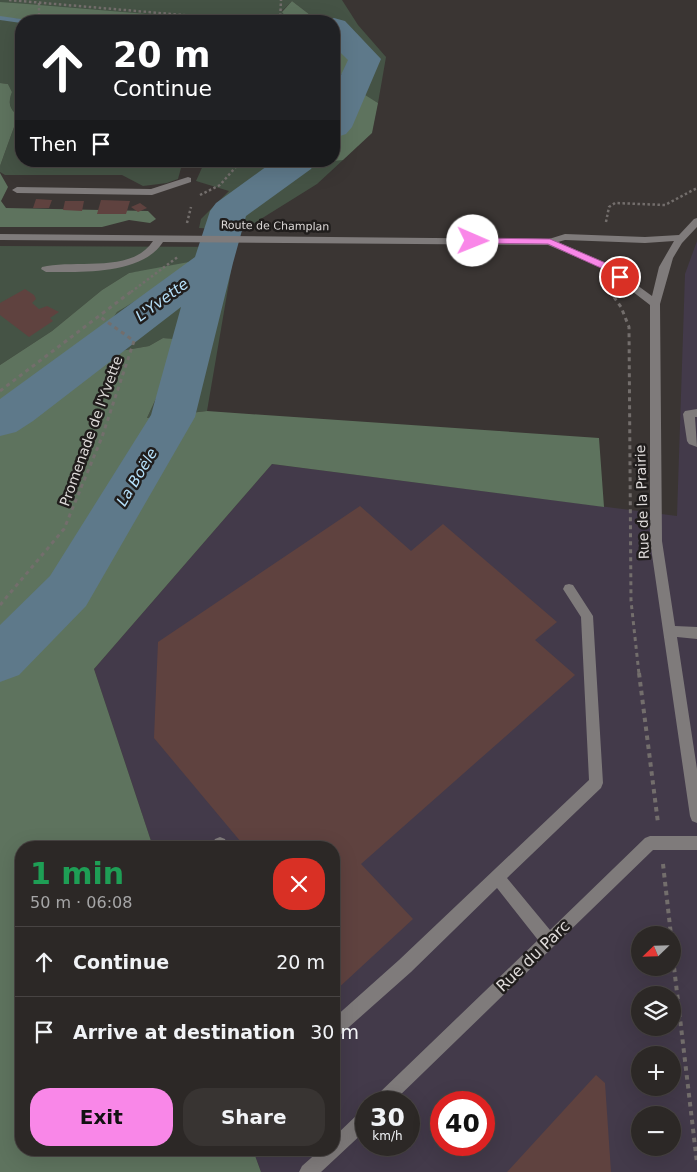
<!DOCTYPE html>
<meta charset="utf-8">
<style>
body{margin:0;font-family:"DejaVu Sans",sans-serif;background:#383432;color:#f1f3f6;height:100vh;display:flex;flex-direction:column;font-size:19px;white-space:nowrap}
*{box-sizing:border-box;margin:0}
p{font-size:16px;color:#a6a6a7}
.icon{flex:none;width:28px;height:28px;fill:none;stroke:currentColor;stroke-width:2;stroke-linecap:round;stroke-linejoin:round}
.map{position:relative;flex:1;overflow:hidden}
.drawer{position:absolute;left:15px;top:841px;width:325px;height:315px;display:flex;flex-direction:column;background:#2c2826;border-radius:20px;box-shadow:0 5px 20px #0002,0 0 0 1px #484443}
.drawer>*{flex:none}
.guide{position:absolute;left:15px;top:15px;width:325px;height:152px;border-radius:20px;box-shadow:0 5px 20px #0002,0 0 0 1px #484443;background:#202124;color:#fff;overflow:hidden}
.needle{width:32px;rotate:247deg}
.tools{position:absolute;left:631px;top:926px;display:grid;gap:10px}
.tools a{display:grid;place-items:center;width:50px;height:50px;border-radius:50%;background:#2c2826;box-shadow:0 5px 20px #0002,0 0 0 1px #484443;font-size:25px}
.speed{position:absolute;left:355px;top:1091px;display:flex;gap:10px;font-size:25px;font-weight:700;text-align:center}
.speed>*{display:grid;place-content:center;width:65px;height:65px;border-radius:50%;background:#2c2826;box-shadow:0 5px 20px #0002,0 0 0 1px #484443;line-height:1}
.speed small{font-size:12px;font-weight:400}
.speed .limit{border:8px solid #d22;background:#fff;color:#111}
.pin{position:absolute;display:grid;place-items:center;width:42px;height:42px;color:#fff;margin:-21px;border:2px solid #fff;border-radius:50%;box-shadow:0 1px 5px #0007}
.me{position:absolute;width:55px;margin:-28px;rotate:91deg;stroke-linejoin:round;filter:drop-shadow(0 0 4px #0008)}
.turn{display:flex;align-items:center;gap:18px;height:105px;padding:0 15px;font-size:22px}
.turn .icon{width:65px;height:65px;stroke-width:2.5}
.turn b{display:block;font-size:35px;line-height:42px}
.then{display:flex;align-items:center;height:48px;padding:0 15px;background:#0003;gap:10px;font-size:19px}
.round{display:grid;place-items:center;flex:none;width:52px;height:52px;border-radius:20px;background:#383432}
.head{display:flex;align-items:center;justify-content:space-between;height:85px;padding:0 15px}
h1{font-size:30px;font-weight:700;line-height:38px;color:#1e9e55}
.primary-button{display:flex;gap:10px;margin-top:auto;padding:10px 15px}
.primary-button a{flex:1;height:58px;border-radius:20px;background:#f987e8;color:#111;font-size:20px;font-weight:700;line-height:58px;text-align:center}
.primary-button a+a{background:#383432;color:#f1f3f6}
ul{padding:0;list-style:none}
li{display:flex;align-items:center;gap:15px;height:70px;padding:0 15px;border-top:1px solid #484443}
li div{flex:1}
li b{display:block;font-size:19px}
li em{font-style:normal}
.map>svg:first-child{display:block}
.industrial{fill:#433a4a;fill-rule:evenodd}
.green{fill:#455345}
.forest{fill:#5e735e}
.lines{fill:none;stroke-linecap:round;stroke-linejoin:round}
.stream{fill:#5e798a;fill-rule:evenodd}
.river{fill:#5e798a;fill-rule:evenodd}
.building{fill:#5f423f}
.path-far2{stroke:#736e6c;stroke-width:2.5;stroke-dasharray:2.5 2.5;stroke-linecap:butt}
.path-far1{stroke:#736e6c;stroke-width:3;stroke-dasharray:4 4;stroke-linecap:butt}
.path{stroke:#736e6c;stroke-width:4;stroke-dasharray:4.5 4.5;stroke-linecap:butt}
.minor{fill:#7f7b7b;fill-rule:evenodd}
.route{fill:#f987e8;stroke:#a25897}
.labels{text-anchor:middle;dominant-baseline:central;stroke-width:5;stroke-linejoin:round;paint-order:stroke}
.far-street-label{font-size:11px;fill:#dedad9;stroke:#201d1c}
.street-label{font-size:14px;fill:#dedad9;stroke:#201d1c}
.water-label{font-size:15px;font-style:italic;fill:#b6e1fb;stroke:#201d1c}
.near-street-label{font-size:16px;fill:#dedad9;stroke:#201d1c}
</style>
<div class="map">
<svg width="697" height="1172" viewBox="0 0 697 1172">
<rect width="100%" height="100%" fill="#3a3533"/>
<!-- industrial -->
<path class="industrial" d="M697 241V1172H261L253 1150H334V848L153 847 94 669 272 464 677 516 685 274ZM640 935H672V968H640ZM640 995H672V1028H640ZM640 1055H672V1088H640ZM366 1102H409V1145H366ZM441 1102H484V1145H441ZM640 1115H672V1148H640Z"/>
<!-- green -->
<g class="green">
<path d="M0 0H342L358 25 386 57 378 103C365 95 348 88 334 89V72L345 75 358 56 334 34V21H318L292 1 282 11 289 21H21V161H170L167 167 181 168 178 179 167 183 143 186 122 175H5L0 172V166L18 116C9 108 8 103 12 92L8 84 0 83Z"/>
<polygon points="343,160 317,184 243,230 199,228 201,219 229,191 196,181 205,161"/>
<path d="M0 246 237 247 233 259 207 411 147 418 183 341 163 338 149 346 120 351 109 344 102 334C107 327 111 316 118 311 139 295 162 290 188 290L144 271 129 273 102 290 52 331 0 365Z"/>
</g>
<!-- forest -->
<g class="forest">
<polygon points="292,1 318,21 289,21 282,12"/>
<polygon points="0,2 27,4 231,21 37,21 0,17"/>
<path d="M334 34 358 56C355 75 352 78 334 72Z"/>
<path d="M0 83 8 84 12 92C8 103 9 108 18 116L0 166Z"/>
<polygon points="341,88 365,95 378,103 372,133 343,160 334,161 334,89"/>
<polygon points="0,173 8,187 1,201 6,208 148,211 156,219 150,223 129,220 102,227 0,227"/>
<polygon points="189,262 197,265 201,276 198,286 188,290 167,290 145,295 117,312 102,334 109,344 120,351 149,346 163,338 183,340 147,418 207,411 599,438 604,507 272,464 94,669 153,847 21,848 21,1150 253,1150 261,1172 0,1172 0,365 52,331 102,290 129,273"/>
</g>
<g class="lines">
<!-- stream -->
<polygon class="stream" points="0,16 21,19 24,21 21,23 0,20"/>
<!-- river -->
<g class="river">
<polygon points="334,18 345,21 381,59 352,127 346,134 334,138 334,90 348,60 334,46 334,21 323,21"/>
<polygon points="274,161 316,161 311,169 246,216 233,263 195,417 86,606 19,675 0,682 0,625 50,576 151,415 181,307 33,421 16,432 0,436 0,399 195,257 210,211 216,203"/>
</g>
</g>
<!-- building -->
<g class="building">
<polygon points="36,199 52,200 49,208 33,208"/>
<polygon points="101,200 130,201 126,214 97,214"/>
<polygon points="65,201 84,201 82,211 63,210"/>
<polygon points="140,203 147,208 138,212 131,207"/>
<polygon points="25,289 34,295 36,299 32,303 39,309 47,306 59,312 50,318 53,321 29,337 0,315 0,303"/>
<polygon points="360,506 411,551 443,524 557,622 535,640 575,675 361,864 413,919 334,992 334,848 246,848 154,738 158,642"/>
<polygon points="596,1075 605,1083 611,1172 507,1172"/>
</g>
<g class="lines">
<!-- path-far2 -->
<g class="path-far2">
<polyline points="9,0 252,21"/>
<polyline points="39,3 39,19"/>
<polyline points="280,21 281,0"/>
<polyline points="200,195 220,185 241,161"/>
<polyline points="606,222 609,207 615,203 665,205 697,188"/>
<polyline points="187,223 191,207"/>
<polyline points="131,292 179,256"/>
</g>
<!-- path-far1 -->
<g class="path-far1">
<polyline points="614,297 621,307 629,327 631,601 639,674"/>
<polyline points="0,391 132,291"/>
<polyline points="0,605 64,529 102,437 134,341 99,316"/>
</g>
<!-- path -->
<g class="path">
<polyline points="639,673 658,823"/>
<polyline points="663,864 671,935"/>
<polyline points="672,950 697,1163"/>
</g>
<!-- minor -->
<g class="minor">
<polygon points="188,177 191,178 191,182 152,195 17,193 12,190 17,187 151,189"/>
<path d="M697 218V227L682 243 673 258 660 304 662 541 675 626 697 627V639L677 637 697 769V823L692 821 690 816 650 541V305L602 268 548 245 163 242C142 275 81 272 46 272L41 269 42 267C74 259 132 274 153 241L0 240V234L549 239 565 234 645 237 679 235 694 219ZM565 240 645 243 674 241 659 267 652 296 608 264 558 242Z"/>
<polygon points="697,409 697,417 695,417 697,447 689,444 687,441 683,414 685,411"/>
<polygon points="569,584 573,585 593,616 603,783 601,788 507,878 550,930 645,838 650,836 697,836 697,850 653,850 393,1102 374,1102 376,1096 538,940 497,888 411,972 340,1035 334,1037 334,1018 399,960 589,780 581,617 563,589 565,585"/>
<polygon points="220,837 225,839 227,844 226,848 210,848 215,839"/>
<polygon points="366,1110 366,1130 321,1172 299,1172 302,1166 320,1150 334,1150 334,1137 360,1112"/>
</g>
</g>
<!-- route -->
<polygon class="route" points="473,238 550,239 608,264 625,277 623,279 617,279 601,268 548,244 470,243 469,241"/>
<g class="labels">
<!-- far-street labels -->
<g class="far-street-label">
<text transform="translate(275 226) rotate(1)">Route de Champlan</text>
</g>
<!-- street labels -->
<g class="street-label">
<text transform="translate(91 431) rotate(-70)">Promenade de l'Yvette</text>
<text transform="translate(642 502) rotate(-92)">Rue de la Prairie</text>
</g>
<!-- water labels -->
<g class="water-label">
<text transform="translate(162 300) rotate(-36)">L'Yvette</text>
<text transform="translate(137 477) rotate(-59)">La Boële</text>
</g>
<!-- near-street labels -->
<g class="near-street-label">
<text transform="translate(533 956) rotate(-44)">Rue du Parc</text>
</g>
</g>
</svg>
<div class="tools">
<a><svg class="needle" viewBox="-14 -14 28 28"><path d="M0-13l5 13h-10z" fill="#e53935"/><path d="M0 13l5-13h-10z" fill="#a6a6a7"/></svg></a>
<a><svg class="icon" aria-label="layers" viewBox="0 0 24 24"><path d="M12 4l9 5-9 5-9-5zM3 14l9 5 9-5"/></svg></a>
<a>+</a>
<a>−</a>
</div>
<div class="speed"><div>30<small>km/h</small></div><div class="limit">40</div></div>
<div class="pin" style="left:620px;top:277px;background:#d93025"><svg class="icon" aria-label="arrive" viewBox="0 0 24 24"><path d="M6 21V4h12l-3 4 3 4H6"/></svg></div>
<svg class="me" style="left:473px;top:241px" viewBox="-20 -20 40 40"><circle r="19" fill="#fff"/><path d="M0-13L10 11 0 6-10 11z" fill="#f987e8"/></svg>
<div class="guide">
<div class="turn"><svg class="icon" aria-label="ahead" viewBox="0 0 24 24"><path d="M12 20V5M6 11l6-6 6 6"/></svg><div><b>20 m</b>Continue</div></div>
<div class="then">Then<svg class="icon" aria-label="arrive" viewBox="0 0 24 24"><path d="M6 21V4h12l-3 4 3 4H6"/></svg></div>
</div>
<section class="drawer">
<div class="head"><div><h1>1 min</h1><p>50 m · 06:08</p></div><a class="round" style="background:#d93025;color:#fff"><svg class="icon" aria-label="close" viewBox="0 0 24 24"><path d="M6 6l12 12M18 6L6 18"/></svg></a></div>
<ul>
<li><svg class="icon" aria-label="ahead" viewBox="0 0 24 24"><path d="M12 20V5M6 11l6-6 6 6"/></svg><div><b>Continue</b></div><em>20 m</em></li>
<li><svg class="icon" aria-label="arrive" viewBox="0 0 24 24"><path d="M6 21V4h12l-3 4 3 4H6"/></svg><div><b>Arrive at destination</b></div><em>30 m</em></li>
</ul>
<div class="primary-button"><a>Exit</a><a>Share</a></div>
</section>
</div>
